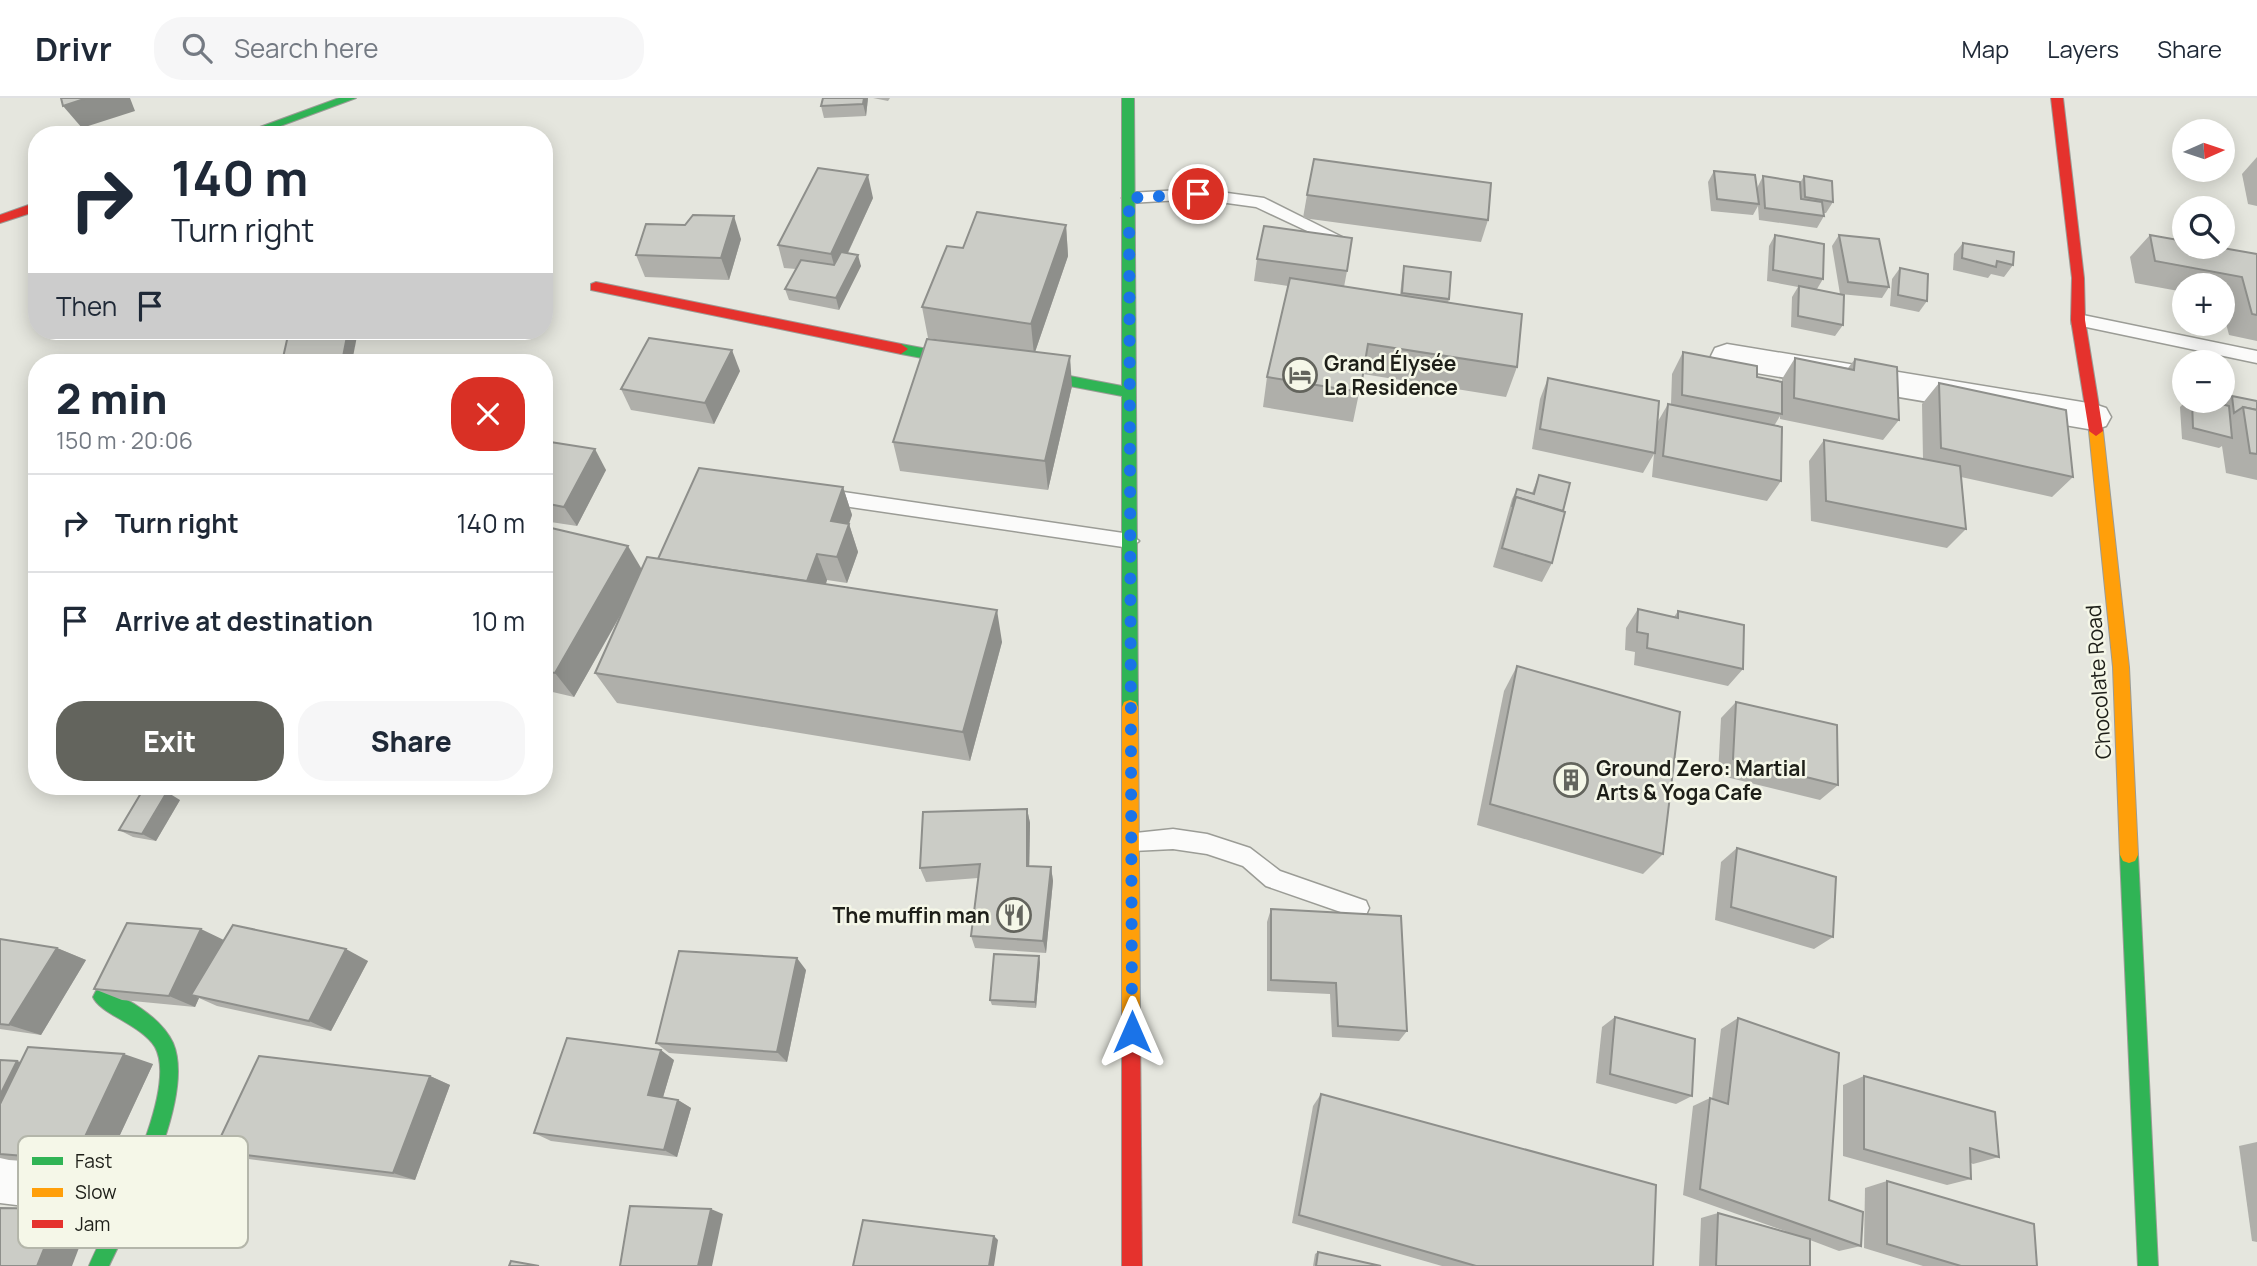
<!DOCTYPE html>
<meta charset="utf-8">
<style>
body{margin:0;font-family:Manrope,sans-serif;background:#f6f6f7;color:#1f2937;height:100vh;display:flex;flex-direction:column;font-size:26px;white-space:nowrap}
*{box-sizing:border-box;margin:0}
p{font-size:23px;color:#747a83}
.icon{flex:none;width:38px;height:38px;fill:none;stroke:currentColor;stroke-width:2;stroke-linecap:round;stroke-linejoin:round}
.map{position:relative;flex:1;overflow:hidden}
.side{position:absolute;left:28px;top:256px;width:525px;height:441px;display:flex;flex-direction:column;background:#fff;border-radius:28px;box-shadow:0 4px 18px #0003}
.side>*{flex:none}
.banner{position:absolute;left:28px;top:28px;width:525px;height:214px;border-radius:28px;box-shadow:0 4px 18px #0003;background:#fff;color:#1f2937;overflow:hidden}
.needle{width:46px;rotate:87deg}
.buttons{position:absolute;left:2172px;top:21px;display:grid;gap:14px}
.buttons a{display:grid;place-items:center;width:63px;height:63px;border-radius:50%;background:#fff;box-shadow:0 4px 18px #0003;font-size:35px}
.pin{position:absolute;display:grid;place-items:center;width:60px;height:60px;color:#fff;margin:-30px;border:4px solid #fff;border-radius:50%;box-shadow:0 2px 7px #0007}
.me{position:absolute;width:77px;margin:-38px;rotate:0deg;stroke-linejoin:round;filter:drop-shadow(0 0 5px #0008)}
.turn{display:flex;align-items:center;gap:24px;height:147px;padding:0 28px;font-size:32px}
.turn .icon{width:91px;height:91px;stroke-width:2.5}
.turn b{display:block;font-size:49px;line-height:60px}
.then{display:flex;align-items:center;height:66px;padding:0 28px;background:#0003;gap:14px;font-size:26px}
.round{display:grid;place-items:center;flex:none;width:74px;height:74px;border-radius:28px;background:#f6f6f7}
.overview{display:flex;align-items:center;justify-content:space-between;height:119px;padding:0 28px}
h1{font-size:42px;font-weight:800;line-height:52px}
.action{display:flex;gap:14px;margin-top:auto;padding:14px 28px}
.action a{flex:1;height:80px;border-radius:28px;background:#63645d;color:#fff;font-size:28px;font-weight:800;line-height:80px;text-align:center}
.action a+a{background:#f6f6f7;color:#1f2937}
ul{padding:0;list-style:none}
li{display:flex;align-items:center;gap:21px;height:98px;padding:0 28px;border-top:2px solid #e0e1e3}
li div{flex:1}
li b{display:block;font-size:26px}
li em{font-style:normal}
header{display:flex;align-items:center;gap:42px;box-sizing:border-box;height:98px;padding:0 35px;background:#fff;border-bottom:2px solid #e0e1e3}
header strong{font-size:33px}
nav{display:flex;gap:38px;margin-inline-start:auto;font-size:24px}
.search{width:490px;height:63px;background:#f6f6f7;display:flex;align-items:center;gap:18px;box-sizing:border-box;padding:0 24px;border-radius:28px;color:#747a83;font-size:26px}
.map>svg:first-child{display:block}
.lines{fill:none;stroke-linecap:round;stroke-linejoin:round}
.lane-casing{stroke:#9b9c96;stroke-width:3}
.street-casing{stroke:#9b9c96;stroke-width:3}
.fast-casing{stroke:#9b9c96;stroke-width:2}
.slow-casing{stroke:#9b9c96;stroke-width:2}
.jam-casing{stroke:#9b9c96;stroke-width:2}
.lane{fill:#fbfbfa;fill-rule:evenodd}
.street{fill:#fbfbfa;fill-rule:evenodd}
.fast{fill:#30b455;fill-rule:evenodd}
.slow{fill:#ff9f0a;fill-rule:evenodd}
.jam{fill:#e5322d;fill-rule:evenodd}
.wall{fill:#afafaa}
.shaded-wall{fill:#8e8f8b}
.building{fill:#cbccc6;stroke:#8e8f8b;stroke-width:2}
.route{stroke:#1a73e8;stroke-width:12;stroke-dasharray:0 21.6}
.labels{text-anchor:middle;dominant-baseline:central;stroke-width:5;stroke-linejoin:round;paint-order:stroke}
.poi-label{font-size:21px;font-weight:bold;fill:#1d1e18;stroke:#f5f7e8;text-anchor:start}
.street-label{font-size:21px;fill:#1d1e18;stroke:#f5f7e8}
.key{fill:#f5f7e8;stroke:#b4b6aa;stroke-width:2}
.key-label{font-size:19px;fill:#1d1e18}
</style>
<header>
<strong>Drivr</strong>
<div class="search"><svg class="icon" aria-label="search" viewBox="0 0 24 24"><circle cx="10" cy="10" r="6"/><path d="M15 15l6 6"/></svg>Search here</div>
<nav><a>Map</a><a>Layers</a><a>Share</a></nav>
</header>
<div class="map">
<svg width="2257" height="1168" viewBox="0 0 2257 1168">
<rect width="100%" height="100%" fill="#e5e6de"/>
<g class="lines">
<!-- lane casing -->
<g class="lane-casing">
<g id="lane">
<polygon points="1198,91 1264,100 1350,143 1347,147 1337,147 1256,109 1198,101 1129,105 1122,100 1129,95"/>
<polygon points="2078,216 2257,253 2257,265 2072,226 2072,218"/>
<polygon points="823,391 1130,436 1139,443 1130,450 823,405 814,398"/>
<polygon points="1173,731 1207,736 1250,750 1280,773 1366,803 1369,810 1366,817 1358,820 1266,788 1243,768 1207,756 1173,751 1133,753 1126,750 1123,743 1126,736"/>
</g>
</g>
<!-- street casing -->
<g class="street-casing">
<g id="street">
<polygon points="1727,246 2094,306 2106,310 2111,319 2106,328 2094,332 1727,270 1715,266 1711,258 1715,250"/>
<polygon points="0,1057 131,1073 148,1080 155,1097 148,1114 131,1121 0,1105"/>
</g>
</g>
<!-- fast casing -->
<g class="fast-casing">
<g id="fast">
<polygon points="339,0 356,0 256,37 238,37"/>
<polygon points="1122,0 1134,0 1138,609 1136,614 1130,616 1124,614 1122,609 1122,298 901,256 894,251 901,246 1122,288"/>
<polygon points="2129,749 2135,751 2138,757 2158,1168 2138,1168 2120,757 2123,751"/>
<path d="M102 890C127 900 161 919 173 945 196 999 133 1117 109 1168H89C108 1123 180 994 155 949 142 927 100 916 93 899L96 893Z"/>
</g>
</g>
<!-- slow casing -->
<g class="slow-casing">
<g id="slow">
<polygon points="2096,328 2103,333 2129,569 2138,757 2135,763 2129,765 2123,763 2120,757 2113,569 2089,333"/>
<polygon points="1130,602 1136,604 1138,609 1140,924 1137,930 1131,933 1125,930 1122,924 1122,609 1124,604"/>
</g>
</g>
<!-- jam casing -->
<g class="jam-casing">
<g id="jam">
<polygon points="2051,0 2063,0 2084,180 2085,222 2103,333 2096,338 2089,333 2071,222 2072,180"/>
<polygon points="37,104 37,113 0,125 0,117"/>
<polygon points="596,184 901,246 908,251 901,256 591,192 591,186"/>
<polygon points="1131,915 1137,918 1140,924 1142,1168 1122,1168 1122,924 1125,918"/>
</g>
</g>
<!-- lane -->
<use href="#lane" class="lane"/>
<!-- street -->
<use href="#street" class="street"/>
<!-- fast -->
<use href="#fast" class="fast"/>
<!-- slow -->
<use href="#slow" class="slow"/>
<!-- jam -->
<use href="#jam" class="jam"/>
</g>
<!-- wall -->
<g class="wall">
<polygon points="868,0 866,18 824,20 821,8"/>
<polygon points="873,0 890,0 888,3"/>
<polygon points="2257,59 2257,108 2248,106 2242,76"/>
<polygon points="1714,73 1757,90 1763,78 1800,85 1804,78 1833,104 1826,115 1824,115 1824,118 1817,130 1759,122 1758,108 1753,117 1711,113 1708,84"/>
<polygon points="1307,97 1488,122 1481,144 1303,120"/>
<polygon points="873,100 848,155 861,168 839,212 789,202 785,191 796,171 784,170 778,147"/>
<polygon points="685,127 741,141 729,182 645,179 636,157"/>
<polygon points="1066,127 1068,158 1035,254 1072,288 1048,392 900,373 893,344 965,246 928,240 922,209 963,150"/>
<polygon points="1775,137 1823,181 1817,191 1843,227 1835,238 1791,229 1792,199 1798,189 1767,183 1769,148"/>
<polygon points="1839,137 1889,189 1882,200 1840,196 1832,148"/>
<polygon points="2150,137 2257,156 2257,243 2229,237 2222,210 2222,187 2184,187 2184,194 2135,185 2130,159"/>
<polygon points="1963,145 2013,167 2004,179 1991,176 1988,180 1953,172 1954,156"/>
<polygon points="1257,161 1347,173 1344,189 1400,197 1402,179 1404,168 1449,201 1448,205 1517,269 1506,299 1363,276 1353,324 1263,309 1267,279 1288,188 1254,183"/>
<polygon points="1900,170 1927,203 1919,214 1890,208 1892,181"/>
<polygon points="1683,254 1757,279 1782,284 1782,281 1795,260 1848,270 1855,261 1899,322 1883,342 1780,321 1780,318 1774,328 1781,383 1767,403 1652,379 1654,356 1643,375 1532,351 1540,301 1548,280 1657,325 1668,306 1671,306 1672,276"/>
<polygon points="740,273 714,326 631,312 621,291"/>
<polygon points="1939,285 2073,379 2052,399 1961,379 1966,431 1947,450 1811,423 1809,363 1824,342 1923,361 1922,306"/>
<polygon points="2232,298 2257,303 2257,382 2226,375 2222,348 2219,350 2182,341 2180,309 2186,303 2210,303 2223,306"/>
<polygon points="544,343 606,372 577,428 544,423"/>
<polygon points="1539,377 1563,413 1552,465 1542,484 1493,469 1512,401 1517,391 1532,395"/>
<polygon points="843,389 852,417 849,426 858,454 847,485 827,482 826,486 1002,544 970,663 617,605 595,575 623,513 574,599 544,592 544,433 642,471 658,461"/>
<polygon points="1638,511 1674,519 1678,513 1743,571 1728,588 1634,567 1635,554 1625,552 1626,530"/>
<polygon points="1517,568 1663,756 1643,776 1477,727 1504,593"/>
<polygon points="1736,604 1838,687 1820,702 1718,677 1721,620"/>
<polygon points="180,702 156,743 133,739 119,732"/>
<polygon points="1027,711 1030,725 1029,768 1051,769 1053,783 1046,855 975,850 971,838 978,780 926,784 920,770"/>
<polygon points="1737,750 1833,839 1814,851 1715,822 1721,764"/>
<polygon points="1271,811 1407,933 1399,943 1332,939 1330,896 1267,893 1267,824"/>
<polygon points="0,841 57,850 86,862 41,937 0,931"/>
<polygon points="224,842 368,863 331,933 217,908 199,900 195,909 122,902 94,891"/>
<polygon points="1040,864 1036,910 992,907 990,902"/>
<polygon points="806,872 787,964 669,955 656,945"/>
<polygon points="1615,919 1692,998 1676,1006 1596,985 1602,929"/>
<polygon points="1738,920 1829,1102 1861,1148 1839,1153 1810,1142 1810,1168 1699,1168 1701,1120 1718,1115 1788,1134 1683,1097 1693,1008 1710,1000 1712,1001 1721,931"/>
<polygon points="0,962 21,964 153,966 105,1069 9,1062 0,1060"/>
<polygon points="674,962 663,999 678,1002 691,1010 677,1059 551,1043 534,1035"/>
<polygon points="430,978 450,987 415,1082 241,1060 214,1053"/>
<polygon points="1864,978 1999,1059 1973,1066 1971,1065 1971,1081 1947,1087 1843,1058 1843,987"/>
<polygon points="1321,996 1653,1168 1442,1168 1292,1125 1313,1008"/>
<polygon points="2257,1044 2257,1144 2252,1143 2239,1048"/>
<polygon points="1887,1083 2037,1168 1923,1168 1864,1150 1865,1090"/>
<polygon points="1318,1154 1381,1168 1313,1168 1315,1156"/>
</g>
<!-- shaded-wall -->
<g class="shaded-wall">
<polygon points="87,0 130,0 135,13 82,30 63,8"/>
<polygon points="864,0 868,0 866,18 863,6"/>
<polygon points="868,77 873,100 837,178 831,156"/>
<polygon points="734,118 741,141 729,182 721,160"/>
<polygon points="1066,127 1068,158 1034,257 1031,226"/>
<polygon points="858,157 861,168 839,212 836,200"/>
<polygon points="348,233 358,233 352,264 342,264"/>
<polygon points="732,252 740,273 714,326 705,305"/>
<polygon points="1070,258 1072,288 1048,392 1045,363"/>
<polygon points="595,351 606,372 577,428 564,409"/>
<polygon points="843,389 852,417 840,451 831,423"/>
<polygon points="849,426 858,454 847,485 837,459"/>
<polygon points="628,448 644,475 574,599 555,575"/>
<polygon points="817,456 827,482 817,511 807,485"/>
<polygon points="997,512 1002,544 970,663 963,634"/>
<polygon points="167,694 180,702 156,743 142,736"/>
<polygon points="1027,711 1030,725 1029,782 1027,768"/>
<polygon points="1051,769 1053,783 1046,855 1043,843"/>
<polygon points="201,831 226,843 191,897 199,900 195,909 169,898"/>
<polygon points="57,850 86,862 41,937 9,927"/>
<polygon points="346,851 368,863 331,933 309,923"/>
<polygon points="1039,858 1040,864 1036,910 1035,904"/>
<polygon points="797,860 806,872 787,964 777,954"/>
<polygon points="661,952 674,962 661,1006 648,997"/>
<polygon points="124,956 153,966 105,1069 74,1062"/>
<polygon points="17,963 34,968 0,1034 0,997"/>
<polygon points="430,978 450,987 415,1082 393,1075"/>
<polygon points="678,1002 691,1010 677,1059 664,1052"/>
<polygon points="60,1111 92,1116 72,1168 37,1168"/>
<polygon points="711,1111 723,1116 712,1168 698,1168"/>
<polygon points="994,1138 998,1142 994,1168 989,1168"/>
</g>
<!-- building -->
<g class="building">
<polygon points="61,0 87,0 63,8"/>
<polygon points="823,0 864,0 863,6 821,8"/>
<polygon points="1314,61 1491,85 1488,122 1307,97"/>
<polygon points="818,70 868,77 831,156 778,147"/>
<polygon points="1714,73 1755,77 1759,106 1717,101"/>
<polygon points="1763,78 1800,84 1801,101 1822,104 1824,118 1765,110"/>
<polygon points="1804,78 1832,83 1833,104 1805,99"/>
<polygon points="977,114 1066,127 1031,226 922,209 947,148 963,150"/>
<polygon points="693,117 734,118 721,160 636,157 646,126 685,127"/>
<polygon points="1264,128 1352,140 1347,173 1257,161"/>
<polygon points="1775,137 1824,146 1823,181 1773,172"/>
<polygon points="1839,137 1879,141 1889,189 1848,184"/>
<polygon points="2150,137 2184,143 2184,149 2217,149 2257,156 2257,217 2252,216 2242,179 2155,163"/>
<polygon points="1963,145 2014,154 2013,167 1997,163 1996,169 1962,160"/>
<polygon points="841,154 858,157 836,200 785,191 801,162 834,167"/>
<polygon points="1404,168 1451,174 1449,201 1402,195"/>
<polygon points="1900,170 1928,176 1927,203 1898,197"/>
<polygon points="1290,180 1522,216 1517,269 1368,246 1360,294 1267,279"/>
<polygon points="1799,188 1844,197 1843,227 1798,218"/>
<polygon points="289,233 348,233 342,264 282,264"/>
<polygon points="649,240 732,252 705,305 621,291"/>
<polygon points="927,241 1070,258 1045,363 893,344"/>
<polygon points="1683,254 1757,268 1757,279 1782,284 1782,316 1682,297"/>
<polygon points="1795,260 1854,272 1855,261 1897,269 1899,322 1794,300"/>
<polygon points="1548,280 1659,303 1655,355 1540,331"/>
<polygon points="1939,285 2066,312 2073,379 1941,350"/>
<polygon points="2232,298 2257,303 2257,312 2243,309 2234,315"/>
<polygon points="2192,303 2210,303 2229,308 2232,340 2193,330"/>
<polygon points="1668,306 1782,329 1781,383 1663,358"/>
<polygon points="2243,309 2257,312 2257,356 2250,355"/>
<polygon points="1824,342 1960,368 1966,431 1826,403"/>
<polygon points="544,343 595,351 564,409 544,405"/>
<polygon points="699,370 843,389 831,423 849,426 837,459 817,456 807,483 658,461"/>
<polygon points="1539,377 1570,385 1563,413 1516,399 1512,409 1517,391 1534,396"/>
<polygon points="1516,399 1565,414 1552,465 1502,450"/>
<polygon points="547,429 628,448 555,575 544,573 544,433"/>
<polygon points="647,459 997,512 963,634 595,575"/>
<polygon points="1638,511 1678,520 1678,513 1744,527 1743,571 1647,550 1648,536 1637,534"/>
<polygon points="1517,568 1680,614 1663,756 1490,706"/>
<polygon points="1736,604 1837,627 1838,687 1733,661"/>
<polygon points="144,690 167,694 142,736 119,732"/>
<polygon points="1027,711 1027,768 1051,769 1043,843 971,838 980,766 920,770 923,714"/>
<polygon points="1737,750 1836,779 1833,839 1731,809"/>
<polygon points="1271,811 1401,818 1407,933 1338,928 1336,885 1271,882"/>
<polygon points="127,825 201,831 169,898 94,891"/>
<polygon points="233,827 346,851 309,923 191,897"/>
<polygon points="0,841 57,850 9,927 0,926"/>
<polygon points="679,853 797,860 777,954 656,945"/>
<polygon points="994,856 1039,858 1035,904 990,902"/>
<polygon points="1615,919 1695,941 1692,998 1610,976"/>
<polygon points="1738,920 1839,955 1829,1102 1863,1114 1861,1148 1700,1091 1710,1000 1728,1006"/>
<polygon points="567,940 661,952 648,997 678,1002 664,1052 534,1035"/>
<polygon points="28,949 124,956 74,1062 0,1056 0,1006"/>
<polygon points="259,958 430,978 393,1075 214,1053"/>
<polygon points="0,962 17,963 0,997"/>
<polygon points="1864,978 1995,1014 1999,1059 1970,1050 1971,1081 1864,1051"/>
<polygon points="1321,996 1656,1087 1653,1168 1476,1168 1299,1117"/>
<polygon points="1887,1083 2034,1126 2037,1168 1961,1168 1887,1146"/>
<polygon points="630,1108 711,1111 698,1168 620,1168"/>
<polygon points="0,1110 60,1111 37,1168 0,1168"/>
<polygon points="1718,1115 1810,1141 1810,1168 1716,1168"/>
<polygon points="863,1122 994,1138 989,1168 853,1168"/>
<polygon points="1318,1154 1381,1168 1316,1168"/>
<polygon points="511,1163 539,1168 509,1168"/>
</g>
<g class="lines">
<!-- route -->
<polyline class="route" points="1132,934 1129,100 1198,96"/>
</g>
<!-- icons -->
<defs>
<g id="hotel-ring" transform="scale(1.75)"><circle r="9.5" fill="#f5f7e8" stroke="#63645d" stroke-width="1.5"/><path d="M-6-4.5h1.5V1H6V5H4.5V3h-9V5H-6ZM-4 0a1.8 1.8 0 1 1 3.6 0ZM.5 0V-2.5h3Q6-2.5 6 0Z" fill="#63645d"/></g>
<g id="building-ring" transform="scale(1.75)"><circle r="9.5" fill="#f5f7e8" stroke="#63645d" stroke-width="1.5"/><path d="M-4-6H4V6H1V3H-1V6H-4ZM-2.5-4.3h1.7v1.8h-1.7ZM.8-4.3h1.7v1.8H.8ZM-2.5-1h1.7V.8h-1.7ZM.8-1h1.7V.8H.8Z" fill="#63645d"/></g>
<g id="restaurant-ring" transform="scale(1.75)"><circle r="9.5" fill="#f5f7e8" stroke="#63645d" stroke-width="1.5"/><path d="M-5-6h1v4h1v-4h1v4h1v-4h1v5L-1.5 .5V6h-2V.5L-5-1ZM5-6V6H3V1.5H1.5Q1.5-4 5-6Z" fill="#63645d"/></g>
</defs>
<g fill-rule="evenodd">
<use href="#hotel-ring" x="1300" y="277"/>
<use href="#building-ring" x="1571" y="682"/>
<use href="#restaurant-ring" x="1014" y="817"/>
</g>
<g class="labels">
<!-- poi labels -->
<g class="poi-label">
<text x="1324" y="265">Grand Élysée<tspan x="1324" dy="24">La Residence</tspan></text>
<text x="1596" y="670">Ground Zero: Martial<tspan x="1596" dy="24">Arts &amp; Yoga Cafe</tspan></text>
<text x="990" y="817" text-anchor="end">The muffin man</text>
</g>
<!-- street labels -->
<g class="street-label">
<text transform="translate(2098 584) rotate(-94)">Chocolate Road</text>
</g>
</g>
<!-- legend -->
<rect x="18" y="1038" width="230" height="112" rx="10" class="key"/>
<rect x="32" y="1059" width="31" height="8" fill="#30b455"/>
<rect x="32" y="1090" width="31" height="9" fill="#ff9f0a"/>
<rect x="32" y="1122" width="31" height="8" fill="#e5322d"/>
<g class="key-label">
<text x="75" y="1070">Fast</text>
<text x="75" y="1101">Slow</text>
<text x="75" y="1133">Jam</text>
</g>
</svg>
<div class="buttons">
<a><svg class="needle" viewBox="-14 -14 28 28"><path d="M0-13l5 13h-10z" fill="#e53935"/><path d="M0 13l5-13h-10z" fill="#747a83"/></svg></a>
<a><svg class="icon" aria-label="search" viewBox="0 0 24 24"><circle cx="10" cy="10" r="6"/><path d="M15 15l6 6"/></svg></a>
<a>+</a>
<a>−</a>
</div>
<div class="pin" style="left:1198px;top:96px;background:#d93025"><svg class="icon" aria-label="arrive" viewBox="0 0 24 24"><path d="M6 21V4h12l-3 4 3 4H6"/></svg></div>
<svg class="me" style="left:1132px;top:934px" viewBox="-20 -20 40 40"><path d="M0-17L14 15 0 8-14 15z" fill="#1a73e8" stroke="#fff" stroke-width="4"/></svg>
<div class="banner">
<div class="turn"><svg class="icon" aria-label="right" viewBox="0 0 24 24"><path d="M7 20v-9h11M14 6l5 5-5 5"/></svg><div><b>140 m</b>Turn right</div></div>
<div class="then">Then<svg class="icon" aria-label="arrive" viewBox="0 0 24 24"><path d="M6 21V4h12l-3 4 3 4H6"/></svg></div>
</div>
<section class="side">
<div class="overview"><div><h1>2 min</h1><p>150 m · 20:06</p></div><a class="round" style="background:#d93025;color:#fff"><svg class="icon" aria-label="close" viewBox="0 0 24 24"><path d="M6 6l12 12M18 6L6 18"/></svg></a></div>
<ul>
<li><svg class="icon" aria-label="right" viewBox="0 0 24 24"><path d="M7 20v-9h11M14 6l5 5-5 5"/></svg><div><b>Turn right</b></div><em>140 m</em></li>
<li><svg class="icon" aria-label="arrive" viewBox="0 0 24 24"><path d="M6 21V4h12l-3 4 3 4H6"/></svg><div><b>Arrive at destination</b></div><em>10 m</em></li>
</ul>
<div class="action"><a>Exit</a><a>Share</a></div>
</section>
</div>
